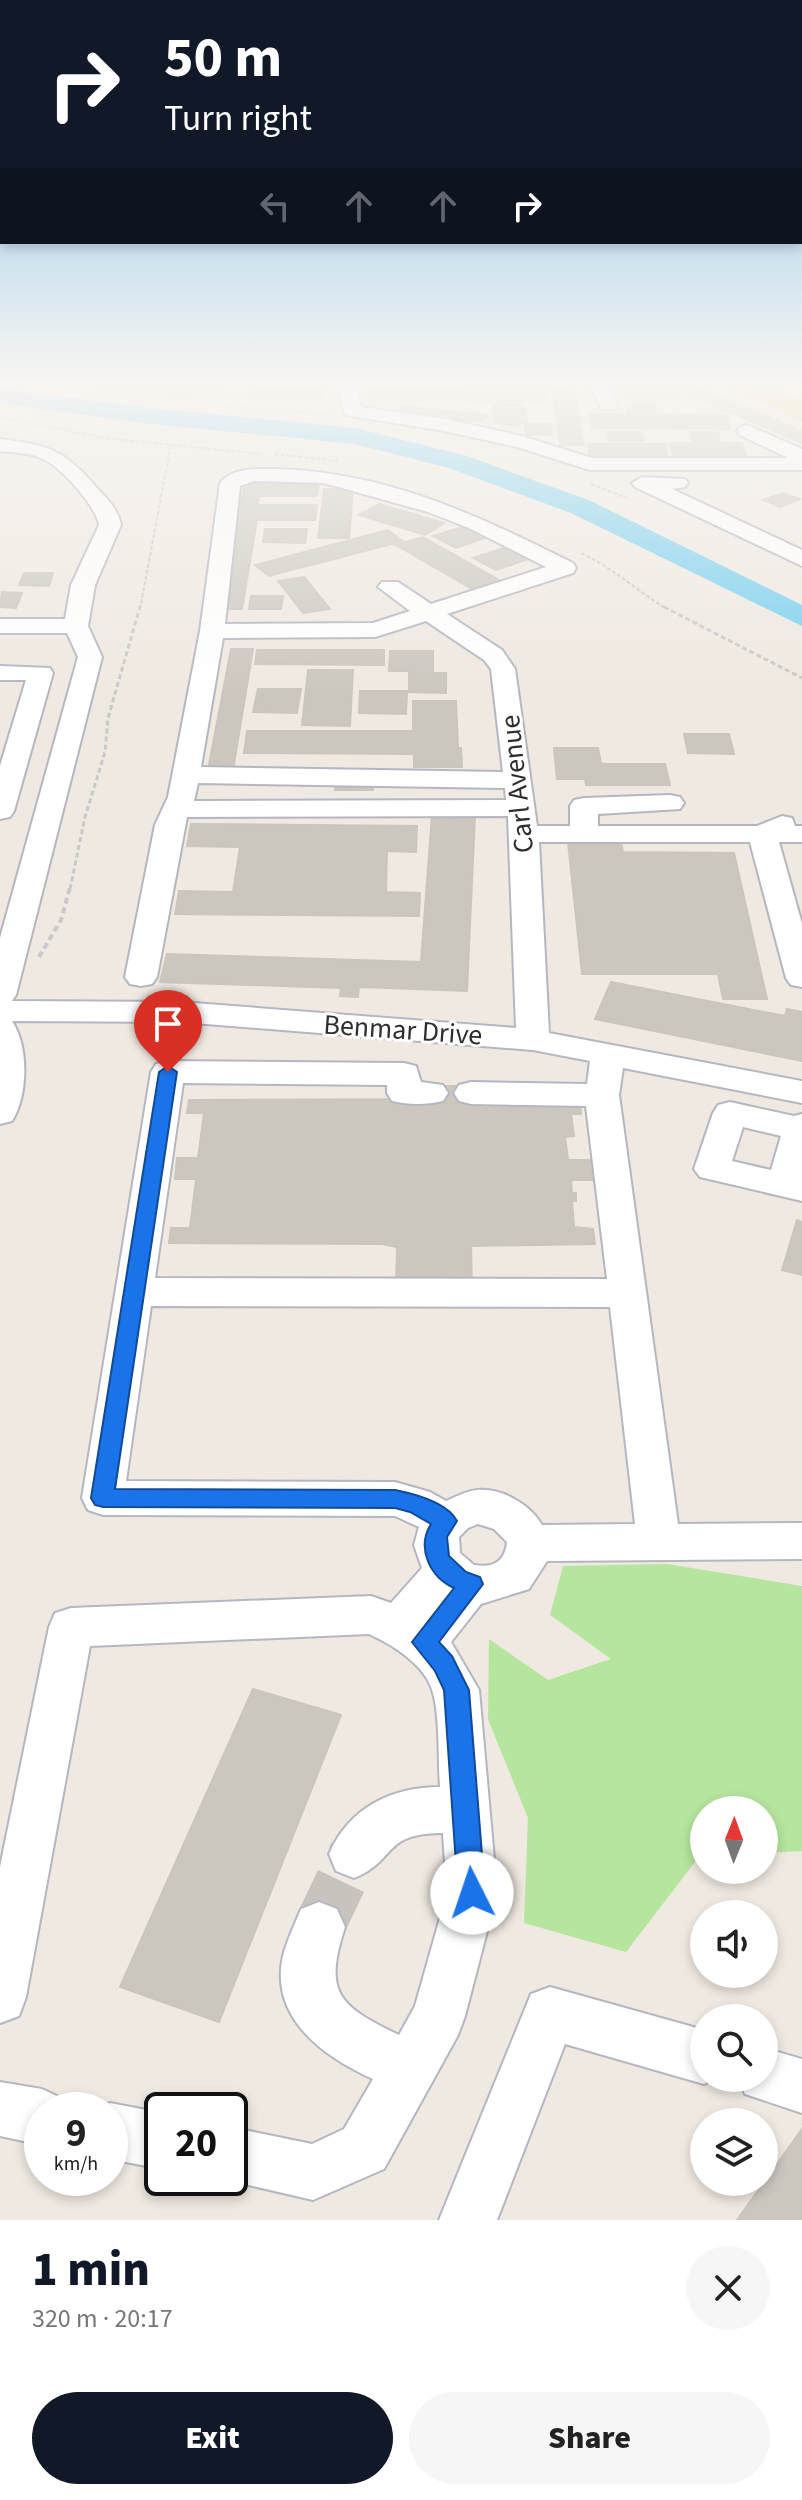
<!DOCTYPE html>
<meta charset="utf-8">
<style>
body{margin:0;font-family:"Source Sans 3",sans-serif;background:#f6f6f6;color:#222;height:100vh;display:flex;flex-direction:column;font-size:30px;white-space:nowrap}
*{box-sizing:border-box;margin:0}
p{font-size:26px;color:#767676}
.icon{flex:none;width:44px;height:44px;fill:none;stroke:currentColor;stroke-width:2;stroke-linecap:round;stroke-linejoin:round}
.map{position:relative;height:2220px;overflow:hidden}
.drawer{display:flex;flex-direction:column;background:#fff;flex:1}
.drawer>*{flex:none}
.banner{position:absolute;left:0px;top:0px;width:802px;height:244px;box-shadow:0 4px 12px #0003;background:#111827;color:#fff;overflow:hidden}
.needle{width:52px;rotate:1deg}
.tools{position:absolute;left:690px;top:1796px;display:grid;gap:16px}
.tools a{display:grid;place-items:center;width:88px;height:88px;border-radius:50%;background:#fff;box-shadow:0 4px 12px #0003;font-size:40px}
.speed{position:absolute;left:24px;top:2092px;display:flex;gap:16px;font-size:40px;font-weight:700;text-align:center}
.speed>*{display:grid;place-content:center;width:104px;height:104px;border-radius:50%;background:#fff;box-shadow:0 4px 12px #0003;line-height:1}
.speed small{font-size:20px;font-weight:400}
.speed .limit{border:4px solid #111;border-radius:12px;background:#fff;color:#111}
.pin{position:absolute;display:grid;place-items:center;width:68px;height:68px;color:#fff;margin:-82px -34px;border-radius:50% 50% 50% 0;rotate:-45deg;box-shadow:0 0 8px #0007}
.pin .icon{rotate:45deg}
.me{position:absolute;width:88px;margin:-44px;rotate:356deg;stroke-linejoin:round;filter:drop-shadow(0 0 6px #0008)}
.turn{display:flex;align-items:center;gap:28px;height:168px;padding:0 32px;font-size:36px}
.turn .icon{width:104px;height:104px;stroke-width:2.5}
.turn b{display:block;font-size:56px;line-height:68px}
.lanes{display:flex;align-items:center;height:76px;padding:0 32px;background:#0003;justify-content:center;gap:40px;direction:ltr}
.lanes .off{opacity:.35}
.round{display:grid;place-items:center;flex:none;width:84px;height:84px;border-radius:42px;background:#f6f6f6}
.headline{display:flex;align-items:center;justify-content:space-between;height:136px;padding:0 32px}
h1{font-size:48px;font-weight:800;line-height:60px;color:#111827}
.primary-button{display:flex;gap:16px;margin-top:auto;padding:16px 32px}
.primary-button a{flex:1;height:92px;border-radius:48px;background:#111827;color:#fff;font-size:32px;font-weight:800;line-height:92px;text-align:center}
.primary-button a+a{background:#f6f6f6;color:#222}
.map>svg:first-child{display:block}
.green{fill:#b6e59e}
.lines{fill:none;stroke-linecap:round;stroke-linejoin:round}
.river{fill:#75cff0;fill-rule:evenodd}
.building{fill:#cbc7bf;stroke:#cbc5ba;stroke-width:2}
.minor-tunnel{stroke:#c8c4bd;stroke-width:51;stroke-dasharray:51 26;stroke-linecap:butt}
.minor-casing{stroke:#b4b7c1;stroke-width:4}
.major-casing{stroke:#c9c9c9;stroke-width:4}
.path-far2{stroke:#c9c9c9;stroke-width:2;stroke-dasharray:4 2;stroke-linecap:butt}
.path-far1{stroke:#c9c9c9;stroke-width:3;stroke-dasharray:5 3;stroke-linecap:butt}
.path{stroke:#c9c9c9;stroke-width:4;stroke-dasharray:6 4;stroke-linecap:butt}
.minor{fill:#fff;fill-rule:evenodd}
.major{fill:#f2d163;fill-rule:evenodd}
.route{fill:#1a73e8;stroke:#114b97;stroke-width:2}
.labels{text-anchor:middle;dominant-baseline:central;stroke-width:6;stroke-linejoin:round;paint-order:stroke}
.street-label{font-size:28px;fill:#2e2e2e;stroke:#fff}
</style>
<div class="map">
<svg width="802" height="2220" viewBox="0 0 802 2220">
<rect width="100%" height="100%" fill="#efe9e1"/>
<!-- green -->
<g class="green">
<polygon points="94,384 218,384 216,390 181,401"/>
<polygon points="667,1564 802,1586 802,1851 764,1853 764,1810 704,1810 704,1858 698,1858 626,1952 524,1923 528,1818 488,1719 489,1639 548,1680 611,1659 550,1615 563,1566"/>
</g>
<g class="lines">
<!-- river -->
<polygon class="river" points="0,389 142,407 355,428 467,456 591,501 802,605 802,626 571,513 449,468 355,444 142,423 0,403"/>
</g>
<!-- building -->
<g class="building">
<polygon points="552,387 574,387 584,445 560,445"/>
<polygon points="253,388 324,388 323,400 250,399"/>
<polygon points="700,388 802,431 802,443 684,393"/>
<polygon points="370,390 464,391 465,400 369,399"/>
<polygon points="468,391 545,391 546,401 468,401"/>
<polygon points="624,391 678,391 680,400 626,399"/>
<polygon points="626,403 654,403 656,412 628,412"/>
<polygon points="493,404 525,405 527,423 518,423 519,426 494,423"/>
<polygon points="403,406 488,415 483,422 397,412"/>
<polygon points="590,414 727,415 731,429 592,428"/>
<polygon points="525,424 550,424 552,435 526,435"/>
<polygon points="606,432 642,432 644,441 608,441"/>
<polygon points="690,432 718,432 720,441 692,441"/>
<polygon points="670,443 742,443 746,456 673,456"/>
<polygon points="588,444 665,444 668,456 589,455"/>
<polygon points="245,481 319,482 317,496 259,496 258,505 317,505 315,520 257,520 242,609 220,609"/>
<polygon points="324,489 353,489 349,538 318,538"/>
<polygon points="783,493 800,499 780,507 763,500"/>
<polygon points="379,504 444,523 425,535 359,515"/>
<polygon points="465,526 488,537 456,548 433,536"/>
<polygon points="265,529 307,529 305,543 263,542"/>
<polygon points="388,530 403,541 269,576 255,565"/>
<polygon points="423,537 499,580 472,589 396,545"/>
<polygon points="506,547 528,559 496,570 473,558"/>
<polygon points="24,573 53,573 49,586 19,585"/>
<polygon points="304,577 330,609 303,613 278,581"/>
<polygon points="2,592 22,593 16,608 0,607"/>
<polygon points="251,596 283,596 281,609 249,609"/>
<polygon points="231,649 253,649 233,770 208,770"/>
<polygon points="257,650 384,650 384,665 255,664"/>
<polygon points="390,651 433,651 433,673 446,673 446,693 409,692 409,671 389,671"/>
<polygon points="308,670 353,670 350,726 302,725"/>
<polygon points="258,689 301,689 297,713 253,712"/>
<polygon points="360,691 407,691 406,714 359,713"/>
<polygon points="413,701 456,701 458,748 461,748 462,767 414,767 414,754 244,753 247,731 413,731"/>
<polygon points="684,734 729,734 734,754 688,753"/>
<polygon points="554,748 598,748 601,764 665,764 670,785 586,785 585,779 557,779"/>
<polygon points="336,782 373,782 373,790 335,790"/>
<polygon points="432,814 475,815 467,991 359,987 358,997 340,996 341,988 160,982 167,954 421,962"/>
<polygon points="191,824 417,826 416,852 387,851 386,892 420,893 419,916 175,914 179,891 233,892 240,847 187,846"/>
<polygon points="568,842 621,842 623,852 734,853 767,999 723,999 718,974 582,974"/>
<polygon points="611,982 785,1016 787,1009 802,1012 802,1061 595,1019"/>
<polygon points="430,1086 471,1086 580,1101 581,1114 571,1114 574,1136 565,1137 568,1160 590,1160 592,1180 571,1180 572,1193 576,1193 576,1201 572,1201 574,1227 593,1229 595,1244 471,1246 472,1289 396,1289 397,1247 382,1244 169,1243 171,1228 190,1228 196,1179 175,1179 177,1158 198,1158 204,1113 187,1113 189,1100 430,1099"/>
<polygon points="797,1220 802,1222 802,1275 782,1270"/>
<polygon points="253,1689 341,1715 219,2022 120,1987"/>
<polygon points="802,2129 802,2220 737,2220"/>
</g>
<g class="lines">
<!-- minor-tunnel -->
<polyline class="minor-tunnel" points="319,1927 354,1854"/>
<!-- minor casing -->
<g class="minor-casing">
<g id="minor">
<polygon points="338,384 356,384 361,407 445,419 522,436 592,458 788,458 740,435 737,431 740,427 747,425 802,449 802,470 590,470 517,447 445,431 345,415"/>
<polygon points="590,384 608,384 618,405 615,409 601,409"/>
<path d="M0 439C49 445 65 450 97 488 108 500 118 509 121 525L95 585 88 626 102 657 16 995 12 1001 181 1002 516 1028 508 816 187 817 157 977 152 984 141 986 130 984 125 977 155 825 168 797 200 631 220 483C232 467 259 469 277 469 386 472 477 515 573 563L576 568 573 573 447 614 502 650 515 669 537 826H570V806L574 800 584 798 670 795 680 797 684 803 680 809 598 814V826H757L782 816 792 818 795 826H802V842H779L802 924V987L791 985 786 978 750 842H539L549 1033 802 1081V1103L623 1068 619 1095 678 1524 802 1523V1559L547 1561 529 1589 481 1604 451 1642 479 1690 497 1893 465 2016 458 2035 384 2169 313 2200 218 2178H230V2127L312 2144 344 2129 373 2079C324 2057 269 2018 283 1956 287 1940 295 1924 301 1909L319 1902 337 1909 345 1927C323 1994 339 2006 399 2035L415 2006 447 1893 443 1833C381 1833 397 1861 354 1878L336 1871 329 1854C349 1808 391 1787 440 1787 438 1760 440 1717 433 1693 426 1665 393 1645 369 1634L90 1646 26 1997 19 2016 0 2023V1867L49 1627 55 1613 71 1608 371 1596 391 1603 422 1568 414 1545 419 1527 395 1516 103 1515 88 1510 82 1498 151 1072 156 1064 168 1061 404 1063 416 1066 421 1082 443 1085 448 1093 443 1101C426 1105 409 1105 392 1101L387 1093V1085L183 1083 155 1278 607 1279 586 1106 471 1104 459 1101 454 1093 459 1085 471 1082 587 1084 590 1061 533 1050 181 1022 12 1021C29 1047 28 1095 12 1121L0 1124V938L78 657 67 633H0V619H65L71 585 99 525C96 506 61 467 43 459 30 452 14 453 0 451ZM254 481 324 483 428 512 469 528 546 567 431 604 398 582H382L378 587 410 611 373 623 225 624 240 486ZM426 621 484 660 491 669 503 772 201 767 223 638 375 637ZM198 783 505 788 506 800 194 801ZM151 1306 610 1307 635 1524 542 1525C531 1505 501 1487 477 1490 467 1491 455 1497 446 1501L430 1492 395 1482 126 1481ZM478 1524 494 1529 507 1542C505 1562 493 1568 474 1565L460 1553 459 1537 468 1528Z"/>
<polygon points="642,477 685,479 688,483 685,487 672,489 802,550 802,566 635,487 632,483"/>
<polygon points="0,666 50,668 53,673 14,811 10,817 0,819 0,766 26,680 0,680"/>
<path d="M730 1102 794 1116 802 1114V1201L700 1177 694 1169 713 1113 718 1105ZM743 1127 781 1136 771 1170 732 1161Z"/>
<polygon points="550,1987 704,2030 704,2078 718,2078 704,2084 565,2044 497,2220 439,2220 531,1994"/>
<polygon points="764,2048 802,2059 802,2113 745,2094 738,2078 764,2078"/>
<polygon points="0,2082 42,2089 61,2098 67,2110 42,2110 42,2145 0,2136"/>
<polygon points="110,2103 162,2113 162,2169 110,2159 110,2110 94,2110"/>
</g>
</g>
<!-- major casing -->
<g class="major-casing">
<polygon id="major" points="729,384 762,384 802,402 802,419 732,389"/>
</g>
<!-- path-far2 -->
<g class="path-far2">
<polyline points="141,384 225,406 332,415"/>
<polyline points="0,417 105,438 262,454"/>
<polyline points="275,454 338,461"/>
<polyline points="591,484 627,498"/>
<path d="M581 553C613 568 637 591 667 609"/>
<polyline points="140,609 171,444"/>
</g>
<!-- path-far1 -->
<g class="path-far1">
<polyline points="664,607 802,678"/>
<polyline points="70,889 85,817 105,752 108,718 140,607"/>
</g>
<!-- path -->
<polyline class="path" points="39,957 61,920 70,887"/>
<!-- minor -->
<use href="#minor" class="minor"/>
<!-- major -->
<use href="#major" class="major"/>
</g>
<!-- sky -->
<linearGradient id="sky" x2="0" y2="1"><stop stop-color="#7abfeb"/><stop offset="0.55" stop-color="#f8f5f2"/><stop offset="1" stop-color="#f8f5f2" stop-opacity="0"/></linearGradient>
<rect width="802" height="695" fill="url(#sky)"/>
<!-- route -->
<path class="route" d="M168 1066 177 1072 115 1489 395 1490C415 1494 447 1502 457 1521L447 1537 449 1556 466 1572 480 1577 483 1584 439 1642 452 1656 469 1690 485 1893 481 1902 472 1906 462 1902 458 1893 444 1690 435 1671 412 1642 454 1588C430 1577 416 1548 431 1524L410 1512 395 1508 103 1507 95 1505 91 1498 159 1072Z"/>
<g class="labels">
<!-- street labels -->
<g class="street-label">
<text transform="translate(517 784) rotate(-96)">Carl Avenue</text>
<text transform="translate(403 1030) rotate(4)">Benmar Drive</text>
</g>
</g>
</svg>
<div class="tools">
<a><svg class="needle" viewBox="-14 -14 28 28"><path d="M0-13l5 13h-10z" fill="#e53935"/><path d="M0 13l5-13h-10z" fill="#767676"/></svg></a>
<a><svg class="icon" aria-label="sound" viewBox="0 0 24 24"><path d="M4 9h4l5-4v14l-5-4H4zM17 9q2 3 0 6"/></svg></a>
<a><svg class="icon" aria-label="search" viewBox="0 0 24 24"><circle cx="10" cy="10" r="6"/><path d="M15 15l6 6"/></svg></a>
<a><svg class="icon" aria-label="layers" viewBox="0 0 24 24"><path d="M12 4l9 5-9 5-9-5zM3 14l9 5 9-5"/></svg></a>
</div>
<div class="speed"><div>9<small>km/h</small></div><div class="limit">20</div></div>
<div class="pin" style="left:168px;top:1072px;background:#d93025"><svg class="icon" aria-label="arrive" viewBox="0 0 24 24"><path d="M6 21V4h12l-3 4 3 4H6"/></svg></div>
<svg class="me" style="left:472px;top:1893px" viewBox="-20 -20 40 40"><circle r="19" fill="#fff"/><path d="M0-13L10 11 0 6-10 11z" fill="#1a73e8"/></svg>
<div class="banner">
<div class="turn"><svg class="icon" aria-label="right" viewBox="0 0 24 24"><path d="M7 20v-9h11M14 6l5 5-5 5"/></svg><div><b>50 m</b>Turn right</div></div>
<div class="lanes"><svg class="icon off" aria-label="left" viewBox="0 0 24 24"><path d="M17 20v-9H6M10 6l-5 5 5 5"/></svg><svg class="icon off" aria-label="ahead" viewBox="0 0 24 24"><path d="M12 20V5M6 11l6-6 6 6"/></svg><svg class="icon off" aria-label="ahead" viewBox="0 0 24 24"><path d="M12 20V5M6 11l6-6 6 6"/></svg><svg class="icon" aria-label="right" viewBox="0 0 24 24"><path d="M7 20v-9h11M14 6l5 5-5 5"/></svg></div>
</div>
</div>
<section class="drawer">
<div class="headline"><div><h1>1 min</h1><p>320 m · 20:17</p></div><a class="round"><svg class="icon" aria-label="close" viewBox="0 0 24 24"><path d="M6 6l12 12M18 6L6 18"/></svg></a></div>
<div class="primary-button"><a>Exit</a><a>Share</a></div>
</section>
